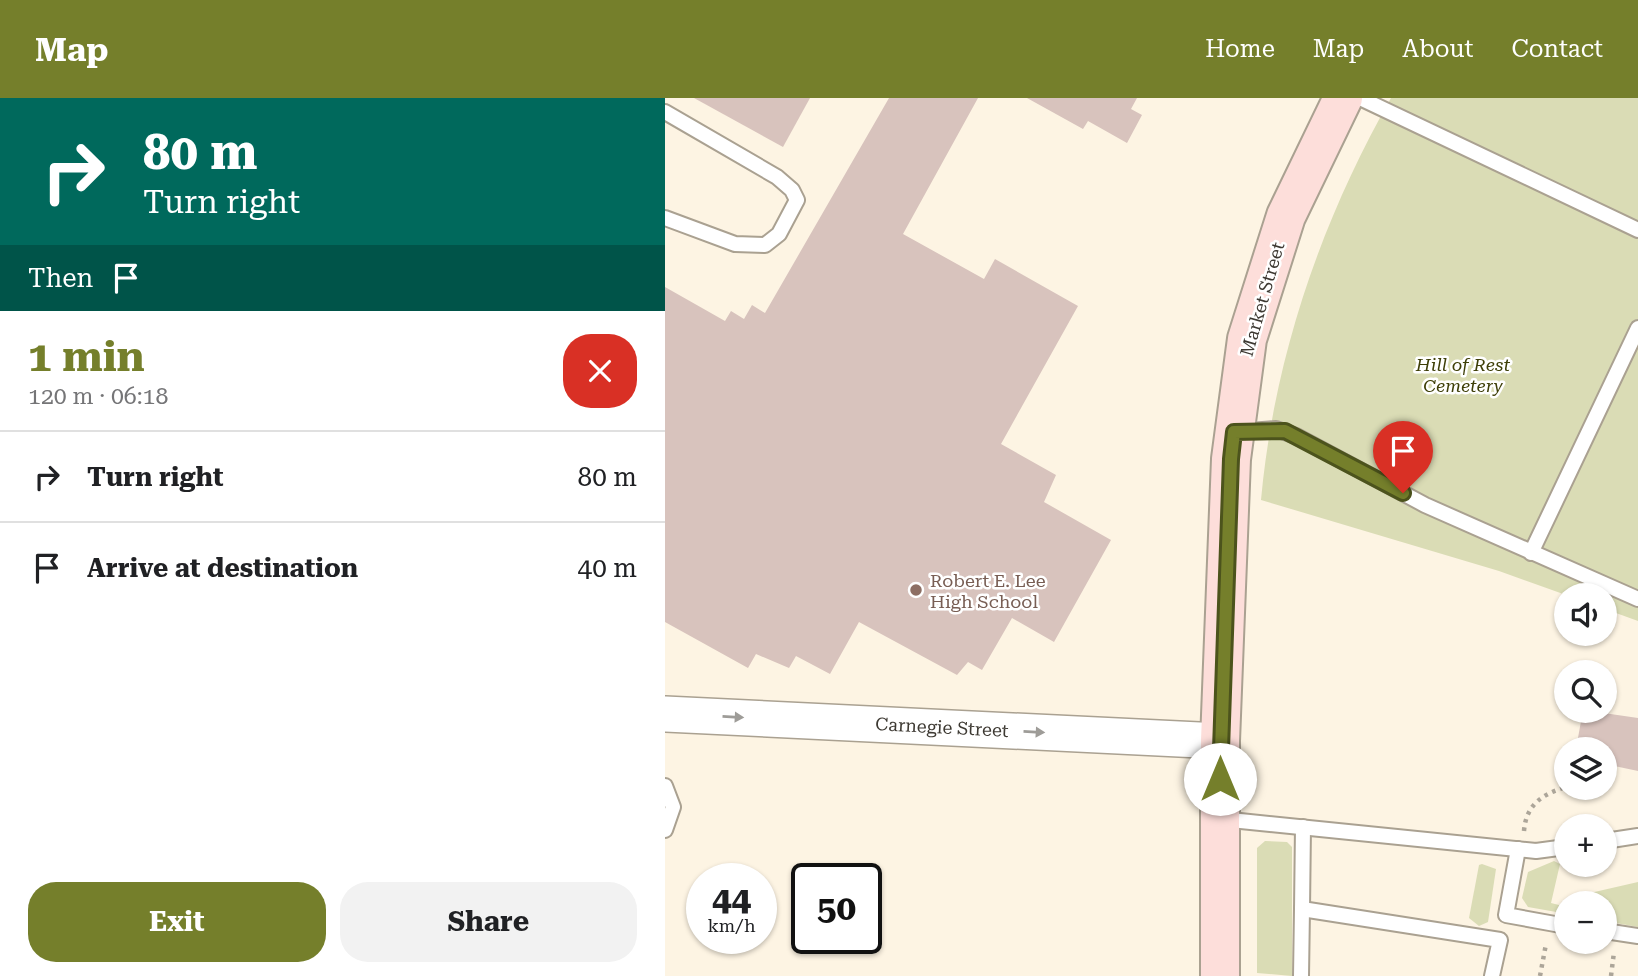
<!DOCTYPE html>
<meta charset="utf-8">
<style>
body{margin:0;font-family:"Roboto Serif",serif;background:#f2f2f2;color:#202124;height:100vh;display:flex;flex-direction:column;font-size:26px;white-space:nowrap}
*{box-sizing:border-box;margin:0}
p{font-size:23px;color:#757577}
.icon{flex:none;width:38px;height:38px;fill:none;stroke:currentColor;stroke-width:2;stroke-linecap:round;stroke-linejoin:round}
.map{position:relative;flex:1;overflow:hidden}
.sheet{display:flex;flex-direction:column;background:#fff;width:665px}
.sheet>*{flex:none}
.top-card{background:#00695c;color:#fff;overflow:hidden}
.fabs{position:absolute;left:889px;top:485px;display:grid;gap:14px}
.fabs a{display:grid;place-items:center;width:63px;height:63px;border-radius:50%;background:#fff;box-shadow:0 2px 5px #0004;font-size:35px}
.speed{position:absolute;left:21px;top:765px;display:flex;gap:14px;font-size:35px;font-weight:700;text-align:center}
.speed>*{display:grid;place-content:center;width:91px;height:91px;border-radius:50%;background:#fff;box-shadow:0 2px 5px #0004;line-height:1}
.speed small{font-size:18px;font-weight:400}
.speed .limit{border:4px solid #111;border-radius:10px;background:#fff;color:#111}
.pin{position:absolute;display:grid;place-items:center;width:60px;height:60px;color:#fff;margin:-72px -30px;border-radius:50% 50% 50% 0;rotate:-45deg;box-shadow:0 0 7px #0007}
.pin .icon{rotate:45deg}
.me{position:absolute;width:77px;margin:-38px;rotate:0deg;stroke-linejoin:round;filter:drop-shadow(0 0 5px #0008)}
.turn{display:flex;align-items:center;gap:24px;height:147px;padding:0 28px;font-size:32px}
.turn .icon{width:91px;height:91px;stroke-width:2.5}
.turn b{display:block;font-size:49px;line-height:60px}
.then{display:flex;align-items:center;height:66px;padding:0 28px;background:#0003;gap:14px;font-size:26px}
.round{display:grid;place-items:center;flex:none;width:74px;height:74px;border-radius:28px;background:#f2f2f2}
.summary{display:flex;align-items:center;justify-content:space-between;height:119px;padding:0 28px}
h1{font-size:42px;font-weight:700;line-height:52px;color:#757f2b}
.action{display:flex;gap:14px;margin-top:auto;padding:14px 28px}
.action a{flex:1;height:80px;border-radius:28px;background:#757f2b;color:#fff;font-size:28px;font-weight:700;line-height:80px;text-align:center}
.action a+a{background:#f2f2f2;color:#202124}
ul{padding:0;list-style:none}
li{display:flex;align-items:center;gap:21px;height:91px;padding:0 28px;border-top:2px solid #e0e0e0}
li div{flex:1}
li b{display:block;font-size:26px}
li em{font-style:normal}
header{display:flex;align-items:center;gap:42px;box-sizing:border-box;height:98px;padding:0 35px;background:#757f2b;color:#fff}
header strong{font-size:33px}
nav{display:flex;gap:38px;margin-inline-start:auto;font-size:24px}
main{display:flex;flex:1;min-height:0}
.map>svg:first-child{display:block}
.green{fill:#dadcb5}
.building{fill:#d8c3bd}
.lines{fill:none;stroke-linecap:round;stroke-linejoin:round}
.service-casing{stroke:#aaa191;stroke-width:18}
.tertiary-casing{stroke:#aaa191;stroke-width:38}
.secondary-casing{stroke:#aaa191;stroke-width:42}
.path{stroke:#aca599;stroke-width:4.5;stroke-dasharray:3.5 5;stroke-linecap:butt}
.service{stroke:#fff;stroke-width:14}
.tertiary{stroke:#fff;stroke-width:35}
.secondary{stroke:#fddeda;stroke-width:38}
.oneway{fill:#9e9c98}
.route-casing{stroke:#4c531c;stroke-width:18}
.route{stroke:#757f2b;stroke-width:12}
.education-dot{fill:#8d6e63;stroke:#fff;stroke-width:2.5}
.labels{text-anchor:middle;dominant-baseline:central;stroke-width:5;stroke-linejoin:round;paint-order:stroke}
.street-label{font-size:18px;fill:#3d3932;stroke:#fff}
.park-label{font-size:18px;font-style:italic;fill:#3e3f08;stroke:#fff}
.education-label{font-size:18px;fill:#785e54;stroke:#fff;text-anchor:start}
</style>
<header>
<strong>Map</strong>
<nav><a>Home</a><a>Map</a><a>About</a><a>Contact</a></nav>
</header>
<main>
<section class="sheet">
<div class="top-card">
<div class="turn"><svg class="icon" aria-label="right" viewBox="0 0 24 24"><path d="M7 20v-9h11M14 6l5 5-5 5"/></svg><div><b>80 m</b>Turn right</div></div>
<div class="then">Then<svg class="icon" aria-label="arrive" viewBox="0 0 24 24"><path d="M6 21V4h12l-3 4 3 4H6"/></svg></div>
</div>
<div class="summary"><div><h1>1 min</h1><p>120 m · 06:18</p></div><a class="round" style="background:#d93025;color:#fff"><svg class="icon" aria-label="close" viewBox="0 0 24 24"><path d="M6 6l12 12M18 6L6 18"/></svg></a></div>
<ul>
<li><svg class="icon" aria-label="right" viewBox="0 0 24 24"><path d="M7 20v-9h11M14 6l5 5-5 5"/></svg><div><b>Turn right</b></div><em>80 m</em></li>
<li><svg class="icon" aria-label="arrive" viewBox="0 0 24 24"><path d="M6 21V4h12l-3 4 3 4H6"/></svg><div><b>Arrive at destination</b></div><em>40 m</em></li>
</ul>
<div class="action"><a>Exit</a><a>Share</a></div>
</section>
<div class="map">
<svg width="973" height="878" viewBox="0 0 973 878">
<rect width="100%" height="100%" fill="#fdf4e3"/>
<!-- green -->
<g class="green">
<path d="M726 0H973V523L940 511V497H901L834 473 596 402C609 260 656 123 726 0Z"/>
<polygon points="600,743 622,744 627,749 627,878 592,875 592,750"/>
<polygon points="889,763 895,766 886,805 898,808 897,815 863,809 857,800 863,774"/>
<polygon points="817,766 831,771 823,824 814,828 804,820 814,767"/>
<polygon points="973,784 973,829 940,823 940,805 911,805 925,795"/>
</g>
<!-- building -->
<g class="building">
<polygon points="29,0 145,0 118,49"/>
<polygon points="224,0 313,0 238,136 319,181 330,161 413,208 336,346 391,377 379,404 446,442 389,544 347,520 317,572 303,564 292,577 194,524 165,576 131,558 124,570 91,556 83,570 0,524 0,189 60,223 66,213 79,221 87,207 100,215"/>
<polygon points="362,0 472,0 466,11 477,17 462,45 423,23 418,31"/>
<polygon points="918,612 973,620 973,673 940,666 940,651 911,651"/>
</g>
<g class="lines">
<!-- service casing -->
<g class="service-casing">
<g id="service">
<polyline points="695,0 973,132"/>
<polyline points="0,14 112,79 127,92 132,102 114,136 100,147 70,146 0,120"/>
<polyline points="571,334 611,331 631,338 760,407 973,501"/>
<polyline points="866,455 973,230"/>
<polyline points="0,688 8,709 0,732"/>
<polyline points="556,721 871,753 901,749"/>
<polyline points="638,729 637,811 835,842 827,878"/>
<polyline points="940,743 973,738"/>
<polyline points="853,751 841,817 901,828"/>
<polyline points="940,833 973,838"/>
<polyline points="636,878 637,811"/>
</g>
</g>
<!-- tertiary casing -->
<g class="tertiary-casing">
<polyline id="tertiary" points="0,616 555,643"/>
</g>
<!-- secondary casing -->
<g class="secondary-casing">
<polyline id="secondary" points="555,878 555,643 566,361 582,241 621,118 678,0"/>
</g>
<!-- path -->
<g class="path">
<path d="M859 733C861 707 877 696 901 689"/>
<polyline points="875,878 881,846"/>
<polyline points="946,878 949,854"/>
</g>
<!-- service -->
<use href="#service" class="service"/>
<!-- tertiary -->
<use href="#tertiary" class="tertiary"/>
<!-- secondary -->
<use href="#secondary" class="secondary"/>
</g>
<!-- one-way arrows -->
<defs><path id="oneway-solid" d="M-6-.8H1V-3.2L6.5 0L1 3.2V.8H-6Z" transform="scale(1.75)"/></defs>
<g class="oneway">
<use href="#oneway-solid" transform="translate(68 619) rotate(3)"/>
<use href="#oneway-solid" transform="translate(369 634) rotate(3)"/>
</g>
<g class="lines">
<!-- route casing -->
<g class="route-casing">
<polyline id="route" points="555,681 566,361 569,334 620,333 738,395"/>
</g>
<!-- route -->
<use href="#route" class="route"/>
</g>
<!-- markers -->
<circle class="education-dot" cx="251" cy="492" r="7"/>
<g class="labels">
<!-- street labels -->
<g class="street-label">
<text transform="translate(597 201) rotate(-74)">Market Street</text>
<text transform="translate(277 629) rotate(3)">Carnegie Street</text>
</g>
<!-- park labels -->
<g class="park-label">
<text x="798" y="266">Hill of Rest<tspan x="798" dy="21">Cemetery</tspan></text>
</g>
<!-- education labels -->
<g class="education-label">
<text x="265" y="482">Robert E. Lee<tspan x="265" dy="21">High School</tspan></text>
</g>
</g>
</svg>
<div class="fabs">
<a><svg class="icon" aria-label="sound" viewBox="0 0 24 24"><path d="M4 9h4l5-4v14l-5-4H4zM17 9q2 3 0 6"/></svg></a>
<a><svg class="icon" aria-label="search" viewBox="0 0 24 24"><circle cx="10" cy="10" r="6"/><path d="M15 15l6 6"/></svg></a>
<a><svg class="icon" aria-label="layers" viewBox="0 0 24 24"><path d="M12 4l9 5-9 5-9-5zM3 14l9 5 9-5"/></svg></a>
<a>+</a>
<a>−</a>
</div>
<div class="speed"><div>44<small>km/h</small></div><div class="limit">50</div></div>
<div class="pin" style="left:738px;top:395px;background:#d93025"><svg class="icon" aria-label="arrive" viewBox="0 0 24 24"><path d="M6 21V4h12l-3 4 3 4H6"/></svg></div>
<svg class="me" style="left:555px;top:681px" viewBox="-20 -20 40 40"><circle r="19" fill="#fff"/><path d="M0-13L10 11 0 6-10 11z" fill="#757f2b"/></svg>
</div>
</main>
